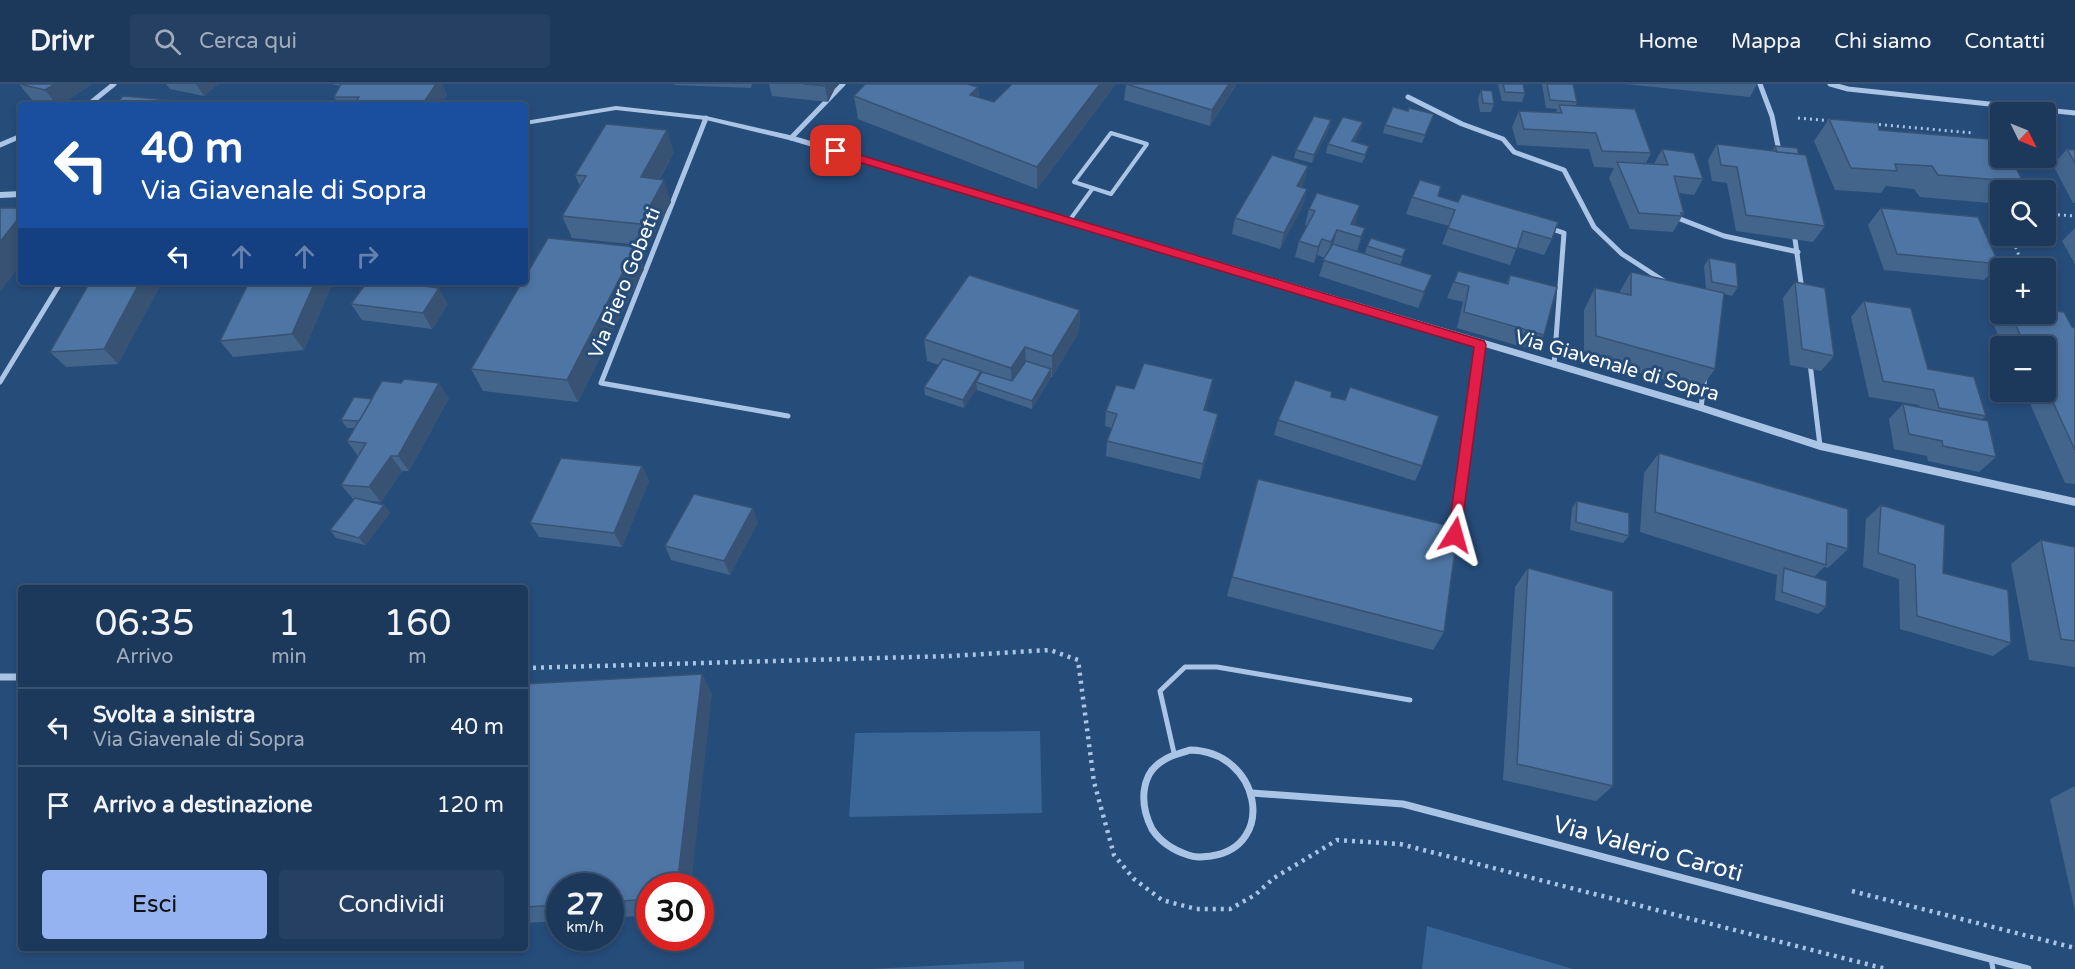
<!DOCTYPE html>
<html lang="it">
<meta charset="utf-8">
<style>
body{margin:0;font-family:"Varela Round",sans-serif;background:#254062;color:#f1f3f6;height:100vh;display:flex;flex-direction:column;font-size:22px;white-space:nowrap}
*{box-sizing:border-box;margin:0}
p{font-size:20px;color:#a0acbb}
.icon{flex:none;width:33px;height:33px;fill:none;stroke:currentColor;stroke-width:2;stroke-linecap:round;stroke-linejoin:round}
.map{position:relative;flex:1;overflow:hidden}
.drawer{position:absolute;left:18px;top:501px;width:510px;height:366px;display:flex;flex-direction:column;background:#1c395c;border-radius:6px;box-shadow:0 3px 9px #0003,0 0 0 2px #3a5372}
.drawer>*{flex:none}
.guide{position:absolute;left:18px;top:18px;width:510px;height:183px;border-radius:6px;box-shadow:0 3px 9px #0003,0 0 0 2px #3a5372;background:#1a4fa0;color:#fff;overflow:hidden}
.needle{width:39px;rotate:133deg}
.controls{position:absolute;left:1990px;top:18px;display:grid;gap:12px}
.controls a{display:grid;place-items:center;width:66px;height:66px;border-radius:6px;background:#1c395c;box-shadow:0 3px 9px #0003,0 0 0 2px #3a5372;font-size:30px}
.speed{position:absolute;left:546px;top:789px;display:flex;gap:12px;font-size:30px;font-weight:700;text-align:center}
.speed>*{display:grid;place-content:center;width:78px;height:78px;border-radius:50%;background:#1c395c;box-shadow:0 3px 9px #0003,0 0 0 2px #3a5372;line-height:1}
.speed small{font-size:15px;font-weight:400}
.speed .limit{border:9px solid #d22;background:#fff;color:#111}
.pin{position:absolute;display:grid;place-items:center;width:51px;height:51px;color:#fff;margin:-26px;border-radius:12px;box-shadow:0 3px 9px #0006}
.me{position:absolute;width:66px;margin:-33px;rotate:8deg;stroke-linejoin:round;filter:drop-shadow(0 0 4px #0008)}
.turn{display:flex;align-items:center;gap:21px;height:126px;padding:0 24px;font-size:27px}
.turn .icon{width:78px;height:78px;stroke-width:2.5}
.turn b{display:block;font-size:42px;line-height:51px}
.lanes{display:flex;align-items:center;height:57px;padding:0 24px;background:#0003;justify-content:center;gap:30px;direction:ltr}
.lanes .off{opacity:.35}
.eta{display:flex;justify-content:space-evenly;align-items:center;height:102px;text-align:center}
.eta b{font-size:36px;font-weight:600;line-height:42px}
.primary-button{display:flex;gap:12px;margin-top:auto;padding:12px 24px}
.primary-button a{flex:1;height:69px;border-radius:6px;background:#95b2f1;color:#111;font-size:24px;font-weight:600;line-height:69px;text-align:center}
.primary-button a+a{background:#254062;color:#f1f3f6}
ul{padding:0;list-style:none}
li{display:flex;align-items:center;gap:18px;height:78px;padding:0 24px;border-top:2px solid #3a5372}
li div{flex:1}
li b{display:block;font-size:22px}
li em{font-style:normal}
header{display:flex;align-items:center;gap:36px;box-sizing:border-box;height:84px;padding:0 30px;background:#1c395c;border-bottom:2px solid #3a5372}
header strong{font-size:28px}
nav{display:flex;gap:33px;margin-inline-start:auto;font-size:21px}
.search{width:420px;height:54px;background:#254062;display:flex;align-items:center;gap:15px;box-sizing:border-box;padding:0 21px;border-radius:6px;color:#a0acbb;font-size:22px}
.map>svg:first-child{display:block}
.green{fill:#396597}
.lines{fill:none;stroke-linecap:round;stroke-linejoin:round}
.path-far1{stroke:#a9c4e4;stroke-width:3;stroke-dasharray:2 4;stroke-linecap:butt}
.path{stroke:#a9c4e4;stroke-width:4.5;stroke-dasharray:3 5;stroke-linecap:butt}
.service-far1{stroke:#a9c4e4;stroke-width:4}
.service{stroke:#a9c4e4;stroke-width:5}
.minor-far1{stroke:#a9c4e4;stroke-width:5}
.minor{stroke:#a9c4e4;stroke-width:7}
.tertiary{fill:#a9c4e4;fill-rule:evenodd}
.wall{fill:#43658c}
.shaded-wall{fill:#375272}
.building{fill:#4e75a3;stroke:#375272;stroke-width:1.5}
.route{fill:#e11d48;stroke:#92132f;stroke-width:1.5}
.labels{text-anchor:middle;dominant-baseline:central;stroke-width:6;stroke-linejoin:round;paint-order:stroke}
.street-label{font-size:20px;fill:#fff;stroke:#264c7a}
.near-street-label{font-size:24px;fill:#fff;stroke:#264c7a}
</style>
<header>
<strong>Drivr</strong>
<div class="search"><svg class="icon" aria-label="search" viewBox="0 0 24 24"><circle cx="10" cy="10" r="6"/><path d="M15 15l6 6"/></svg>Cerca qui</div>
<nav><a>Home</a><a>Mappa</a><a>Chi siamo</a><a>Contatti</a></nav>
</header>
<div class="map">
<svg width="2075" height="885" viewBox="0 0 2075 885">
<rect width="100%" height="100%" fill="#264c7a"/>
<!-- green -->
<g class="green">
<polygon points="1040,647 1042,729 849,733 855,649"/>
<polygon points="1427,842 1573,885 1422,885"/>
<polygon points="1024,877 1024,885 871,885"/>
</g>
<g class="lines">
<!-- path-far1 -->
<g class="path-far1">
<polyline points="1798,34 1833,37"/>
<polyline points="1873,40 1973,49"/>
<polyline points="2018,98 2023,106"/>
<polyline points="2046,130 2075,132"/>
<polyline points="2011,152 2024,184"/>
</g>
<!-- path -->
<g class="path">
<polyline points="525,584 950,572 1050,566 1078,576 1094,698 1114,771 1134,795 1162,816 1196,825 1230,825 1255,811 1274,794 1337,756 1400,760 1886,885"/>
<polyline points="1852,807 2075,864"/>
</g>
<!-- service-far1 -->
<g class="service-far1">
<polygon points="1111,49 1147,60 1111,110 1074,98"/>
<polyline points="1069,137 1093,104"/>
</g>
<!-- service -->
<g class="service">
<polyline points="1174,669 1160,607 1185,583 1217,583 1410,616"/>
<polyline points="1991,875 1993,885"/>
</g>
<!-- minor-far1 -->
<g class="minor-far1">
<polyline points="1760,0 1772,32 1779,67"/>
<polyline points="1830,0 1848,5 2075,29"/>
<polyline points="1408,13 1462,40 1503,55 1514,68 1564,86 1594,143 1622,170 1667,199"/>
<polyline points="88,21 114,0"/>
<polyline points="706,34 601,299 788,332"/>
<polyline points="791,54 843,0"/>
<polyline points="0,61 21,52"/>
<polyline points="1675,133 1724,152 1798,168"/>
<polyline points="1549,144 1564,149 1554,281"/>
<polyline points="1794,148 1802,206"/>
<polyline points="1810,279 1820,362"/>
<polyline points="0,298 61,198"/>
<polyline points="1701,324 1705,292"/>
<polyline points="1464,382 1480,260"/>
</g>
<!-- minor -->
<g class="minor">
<polyline points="1455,450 1464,380"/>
<polyline points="0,593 21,593"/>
<path d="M1190 666C1260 667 1278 762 1211 772 1202 773 1196 774 1188 771 1173 766 1161 759 1152 745 1140 722 1139 690 1164 676 1171 671 1182 669 1190 666Z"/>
<polyline points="1252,709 1403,720 2028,885"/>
</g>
<!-- tertiary -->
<g class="tertiary">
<polygon points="616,22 706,32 794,52 1701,320 1820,358 2075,414 2075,422 1820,366 1700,327 789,56 706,36 616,26 525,41 525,37"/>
<polygon points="21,107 21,113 0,114 0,108"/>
</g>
</g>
<!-- wall -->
<g class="wall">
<polygon points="19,0 92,0 60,21 52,21 32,16"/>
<polygon points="166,0 218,0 204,12 170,5"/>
<polygon points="332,0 442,0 447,11 440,21 339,21 334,13 340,2"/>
<polygon points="673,0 752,0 751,4 674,1"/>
<polygon points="769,0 837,0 828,18 772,12"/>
<polygon points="1012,0 1116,0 1037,105 858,35 854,12 978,3 979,14 994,18"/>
<polygon points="1126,0 1236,1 1210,42 1124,16"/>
<polygon points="1498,0 1523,0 1525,9 1522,18 1502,17"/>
<polygon points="1542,0 1573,0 1577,18 1575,22 1651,69 1646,79 1654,80 1662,65 1703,95 1694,111 1679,109 1684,129 1673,148 1630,145 1609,94 1614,84 1594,83 1589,65 1517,61 1512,43 1519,27 1556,29 1557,25 1546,24"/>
<polygon points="1625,0 1757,0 1750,13"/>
<polygon points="1481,6 1494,20 1491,28 1480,28 1478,15"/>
<polygon points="1829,35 1879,46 2023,98 2016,106 2001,106 2001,120 1920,113 1914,105 1886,102 1881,109 1835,106 1814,57"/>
<polygon points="1331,36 1329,45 1312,79 1294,74 1296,66"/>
<polygon points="1363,38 1360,47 1354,58 1366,71 1362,79 1326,69 1328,60"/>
<polygon points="1431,38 1422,59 1383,49 1385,41"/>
<polygon points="1717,60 1772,67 1775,62 1825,142 1813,158 1736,147 1727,99 1712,97 1708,76"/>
<polygon points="2067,65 2075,66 2075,119 2073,119 2053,81"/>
<polygon points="674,68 660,95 671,118 648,162 572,154 562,132 580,102 575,91"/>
<polygon points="1308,82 1304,98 1301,103 1307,105 1303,121 1280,165 1232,150 1235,134"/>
<polygon points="1438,112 1552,155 1544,171 1517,163 1510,181 1442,160 1449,142 1406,130 1412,113"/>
<polygon points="1881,124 1999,180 1984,196 1884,186 1868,141"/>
<polygon points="1309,125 1356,138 1354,141 1365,144 1360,160 1357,167 1365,170 1367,162 1403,173 1400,181 1426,207 1418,224 1319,192 1325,174 1317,171 1314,179 1295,173 1299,157 1307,142 1305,141"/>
<polygon points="2075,144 2075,180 2062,157"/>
<polygon points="636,163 644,185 578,318 483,307 471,285"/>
<polygon points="1709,174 1738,203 1732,212 1724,210 1715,285 1700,306 1584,273 1584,226 1595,204 1619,209 1631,188 1706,205 1704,182"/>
<polygon points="1458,187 1506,200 1510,191 1544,251 1536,267 1457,244 1463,218 1447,214"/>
<polygon points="90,198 162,198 118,280 66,283 50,268"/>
<polygon points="333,198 304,266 233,273 220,257"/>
<polygon points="1795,198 1834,272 1821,287 1790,281 1783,214"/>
<polygon points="1864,217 1928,285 1986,332 1981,336 1996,373 1979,388 1928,377 1927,372 1894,365 1889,335 1903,320 1920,324 1919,321 1869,313 1851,233"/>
<polygon points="351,220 448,220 432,245 362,236"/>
<polygon points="1080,226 1079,248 1052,293 1051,293 1032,325 977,306 977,304 964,324 925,311 924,303 939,281 927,277 924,255"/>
<polygon points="2001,227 2001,230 2046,230 2072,243 2075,244 2075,400 2065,399 2025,308 2046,308 2046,262 2003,262 1992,237"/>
<polygon points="1213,295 1210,310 1205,327 1218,330 1215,345 1200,395 1106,372 1107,357 1112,344 1105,342 1106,327 1134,305"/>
<polygon points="1331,313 1422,382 1415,397 1274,351 1278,336"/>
<polygon points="449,314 409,387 402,387 381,418 364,416 384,421 390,429 365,461 336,454 330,446 354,416 341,401 358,372 347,357 355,344 347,344 341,336 372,315"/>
<polygon points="1659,369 1848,465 1828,484 1824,483 1814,493 1826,523 1818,530 1775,516 1777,491 1640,448 1644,389"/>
<polygon points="642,382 649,397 622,463 539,453 530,439"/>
<polygon points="1258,395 1444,548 1433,566 1227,512"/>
<polygon points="1577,417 1629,452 1623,459 1570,446 1572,424"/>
<polygon points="1881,421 1943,489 2011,559 1993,572 1900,545 1899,495 1863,483 1866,435"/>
<polygon points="758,438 730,491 671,476 665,462"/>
<polygon points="2041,456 2075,463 2075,583 2029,576 2011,480"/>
<polygon points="1528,484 1613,702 1596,717 1503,696 1515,503"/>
<polygon points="702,590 712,611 650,802 650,831 610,834 610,802 560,802 560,837 525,839 525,600"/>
<polygon points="2075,702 2075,827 2050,715"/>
</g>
<!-- shaded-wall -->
<g class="shaded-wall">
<polygon points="55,0 92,0 60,21 57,21 45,6"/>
<polygon points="196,0 218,0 204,12"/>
<polygon points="436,0 442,0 447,11 440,21 422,21"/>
<polygon points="826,0 837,0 828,18 825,2"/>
<polygon points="1100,0 1116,0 1037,105 1037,83"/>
<polygon points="1229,0 1236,0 1210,42 1212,26"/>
<polygon points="978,3 979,26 970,11"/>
<polygon points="1331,36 1329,45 1312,79 1314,71"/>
<polygon points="1363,38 1360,47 1350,66 1352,57"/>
<polygon points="667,46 674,68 648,116 641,93"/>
<polygon points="1308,82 1304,98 1293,118 1297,102"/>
<polygon points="664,96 671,118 648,162 640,140"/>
<polygon points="1307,105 1303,121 1280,165 1284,149"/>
<polygon points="1360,121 1356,138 1350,150 1351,140"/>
<polygon points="21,131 21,180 0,208 0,158"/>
<polygon points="1365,144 1360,160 1356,169 1361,153"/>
<polygon points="1337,146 1333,162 1327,174 1331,158"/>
<polygon points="1322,155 1317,171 1314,179 1318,163"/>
<polygon points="636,163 644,185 578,318 567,296"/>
<polygon points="1432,191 1426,207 1418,224 1424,208"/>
<polygon points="140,198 162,198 118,280 104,265"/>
<polygon points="315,198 333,198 304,266 292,250"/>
<polygon points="439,204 448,220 432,245 423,229"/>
<polygon points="1080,226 1079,248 1052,293 1052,272"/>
<polygon points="1025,263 1026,285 1012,305 1011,284"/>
<polygon points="1051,285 1051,293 1032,325 1032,317"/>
<polygon points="981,287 982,295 976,298 977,304 964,324 963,316"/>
<polygon points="1213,295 1210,310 1201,341 1204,326"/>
<polygon points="439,299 449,314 409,387 398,372"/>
<polygon points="1218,330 1215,345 1200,395 1203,380"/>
<polygon points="391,372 402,387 381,418 369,403"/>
<polygon points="642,382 649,397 622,463 614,449"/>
<polygon points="384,421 390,429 365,461 359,454"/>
<polygon points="753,424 758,438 730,491 724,477"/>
<polygon points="702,590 712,611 691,802 677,802"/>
</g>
<!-- building -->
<g class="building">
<polygon points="19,0 55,0 45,6"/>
<polygon points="341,0 436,0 422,21 355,21 359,13 334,13"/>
<polygon points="804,0 826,0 825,2"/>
<polygon points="865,0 967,0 978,3 970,11 994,18 1012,0 1100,0 1037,83 854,12"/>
<polygon points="1126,0 1229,0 1212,26"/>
<polygon points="1503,0 1523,0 1525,9 1505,8"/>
<polygon points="1547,0 1573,0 1577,18 1550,16"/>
<polygon points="1481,6 1492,7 1494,20 1483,19"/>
<polygon points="123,12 192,18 189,21 115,21"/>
<polygon points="1559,21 1635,25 1651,69 1602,67 1596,49 1524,45 1519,27 1562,29"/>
<polygon points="1393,23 1408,27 1409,24 1434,30 1425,51 1385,41"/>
<polygon points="1314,32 1331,36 1314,71 1296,66"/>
<polygon points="1343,33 1363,38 1352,57 1369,62 1365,71 1328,60"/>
<polygon points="1829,35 1878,39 1879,46 2001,56 2001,74 2011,74 2023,98 1938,91 1932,82 1895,80 1897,87 1851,84"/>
<polygon points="606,40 667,46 641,93 664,96 640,140 562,132 586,92 575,91"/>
<polygon points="1717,60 1806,71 1825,142 1746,131 1737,83 1721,81"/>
<polygon points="1775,62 1797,64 1799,70 1777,68"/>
<polygon points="1662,65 1694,69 1703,95 1674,92 1684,129 1681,129 1682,132 1639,129 1617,78 1668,81"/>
<polygon points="2067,65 2075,66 2075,79"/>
<polygon points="1272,71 1308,82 1297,102 1307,105 1284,149 1235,134"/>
<polygon points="1420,96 1441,102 1438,112 1458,118 1462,110 1558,138 1552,155 1523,147 1517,165 1448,144 1455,126 1412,113"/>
<polygon points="1317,109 1360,121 1351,140 1365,144 1361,153 1337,146 1331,158 1322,155 1318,163 1299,157 1315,127 1309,125"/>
<polygon points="0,124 21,124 21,131 0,158"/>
<polygon points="1881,124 1978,133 1999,180 1897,170"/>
<polygon points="548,154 636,163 567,296 471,285 522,198 525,198 525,193"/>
<polygon points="1371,154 1406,165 1402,173 1367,162"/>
<polygon points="1333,160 1432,191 1424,208 1323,176"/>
<polygon points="1709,174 1736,179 1738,203 1712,198"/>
<polygon points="1458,187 1508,200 1510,191 1557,203 1544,251 1464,228 1469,202 1454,198"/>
<polygon points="1631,188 1724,209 1715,285 1596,252 1595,204 1631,211"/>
<polygon points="969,191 1080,226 1052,272 1025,263 1011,284 924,255"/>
<polygon points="90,198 140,198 104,265 50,268"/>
<polygon points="249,198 315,198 292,250 220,257"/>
<polygon points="367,198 390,198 439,204 423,229 351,220"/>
<polygon points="1795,198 1825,204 1834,272 1802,265"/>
<polygon points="1864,217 1911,224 1928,285 1974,293 1986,332 1939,324 1934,306 1883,297"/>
<polygon points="2046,226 2064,228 2072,243 2075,244 2075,366 2046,303 2046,262 2025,262 2011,230 2046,230"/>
<polygon points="943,275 981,287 963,316 924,303"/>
<polygon points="1026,277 1051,285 1032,317 976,298 982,288 1012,297"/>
<polygon points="1144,279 1213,295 1204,326 1218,330 1203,380 1107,357 1117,330 1106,327 1116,301 1134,305"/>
<polygon points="404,295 439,299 398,372 391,372 369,403 341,401 366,359 347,357 382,297 401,299"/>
<polygon points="1295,296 1332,308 1331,313 1345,316 1350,303 1439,332 1422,382 1278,336"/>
<polygon points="354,313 372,315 359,337 341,336"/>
<polygon points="1903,320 1988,337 1996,373 1943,362 1942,357 1909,350"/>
<polygon points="1659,369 1848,425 1848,465 1827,459 1826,481 1655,428"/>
<polygon points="561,374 642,382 614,449 530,439"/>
<polygon points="1258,395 1458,444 1444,548 1232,493"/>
<polygon points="694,410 753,424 724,477 665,462"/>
<polygon points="355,414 384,421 359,454 330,446"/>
<polygon points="1577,417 1629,429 1629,452 1576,438"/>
<polygon points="1881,421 1945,441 1943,489 2008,506 2011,559 1917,532 1915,481 1878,469"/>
<polygon points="2041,456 2075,463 2075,557 2061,555"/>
<polygon points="1528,484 1613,507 1613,702 1517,680"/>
<polygon points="1784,484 1827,497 1826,523 1782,508"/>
<polygon points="702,590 677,802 650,802 650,815 610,818 610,802 560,802 560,821 525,823 525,600"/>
</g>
<!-- route -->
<polygon class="route" points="836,64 1484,257 1486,261 1460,455 1450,455 1448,451 1474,263 832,70 830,67"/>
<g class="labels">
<!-- street labels -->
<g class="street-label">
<text transform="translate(625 199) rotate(-68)">Via Piero Gobetti</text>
<text transform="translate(1617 282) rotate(16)">Via Giavenale di Sopra</text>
</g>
<!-- near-street labels -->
<g class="near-street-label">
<text transform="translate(1648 765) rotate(15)">Via Valerio Caroti</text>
</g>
</g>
</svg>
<div class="controls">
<a><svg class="needle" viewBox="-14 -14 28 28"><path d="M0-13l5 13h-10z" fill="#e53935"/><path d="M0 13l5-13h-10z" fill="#a0acbb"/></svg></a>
<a><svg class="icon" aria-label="search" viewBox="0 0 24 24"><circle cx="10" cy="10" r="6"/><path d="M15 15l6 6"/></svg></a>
<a>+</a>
<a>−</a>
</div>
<div class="speed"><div>27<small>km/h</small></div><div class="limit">30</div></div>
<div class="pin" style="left:836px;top:67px;background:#d93025"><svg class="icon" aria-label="arrive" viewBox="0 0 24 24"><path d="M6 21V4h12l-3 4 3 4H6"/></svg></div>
<svg class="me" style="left:1455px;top:451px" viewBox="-20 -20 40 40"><path d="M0-17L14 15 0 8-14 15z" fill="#e11d48" stroke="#fff" stroke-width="4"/></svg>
<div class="guide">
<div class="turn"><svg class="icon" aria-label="left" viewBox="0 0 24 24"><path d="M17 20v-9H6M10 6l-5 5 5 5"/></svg><div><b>40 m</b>Via Giavenale di Sopra</div></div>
<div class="lanes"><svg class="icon" aria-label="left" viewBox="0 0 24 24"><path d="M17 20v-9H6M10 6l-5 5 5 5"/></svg><svg class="icon off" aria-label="ahead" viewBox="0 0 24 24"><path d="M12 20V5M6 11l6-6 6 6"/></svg><svg class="icon off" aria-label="ahead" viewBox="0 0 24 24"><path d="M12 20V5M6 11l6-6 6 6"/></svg><svg class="icon off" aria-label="right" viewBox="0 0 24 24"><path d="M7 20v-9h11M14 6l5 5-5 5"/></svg></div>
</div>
<section class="drawer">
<div class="eta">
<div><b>06:35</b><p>Arrivo</p></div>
<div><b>1</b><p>min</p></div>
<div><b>160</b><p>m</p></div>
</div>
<ul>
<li><svg class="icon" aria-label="left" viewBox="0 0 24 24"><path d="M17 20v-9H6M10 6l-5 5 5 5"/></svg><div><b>Svolta a sinistra</b><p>Via Giavenale di Sopra</p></div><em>40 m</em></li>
<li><svg class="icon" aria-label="arrive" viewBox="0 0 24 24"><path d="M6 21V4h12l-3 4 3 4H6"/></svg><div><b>Arrivo a destinazione</b></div><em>120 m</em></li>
</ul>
<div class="primary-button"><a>Esci</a><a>Condividi</a></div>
</section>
</div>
